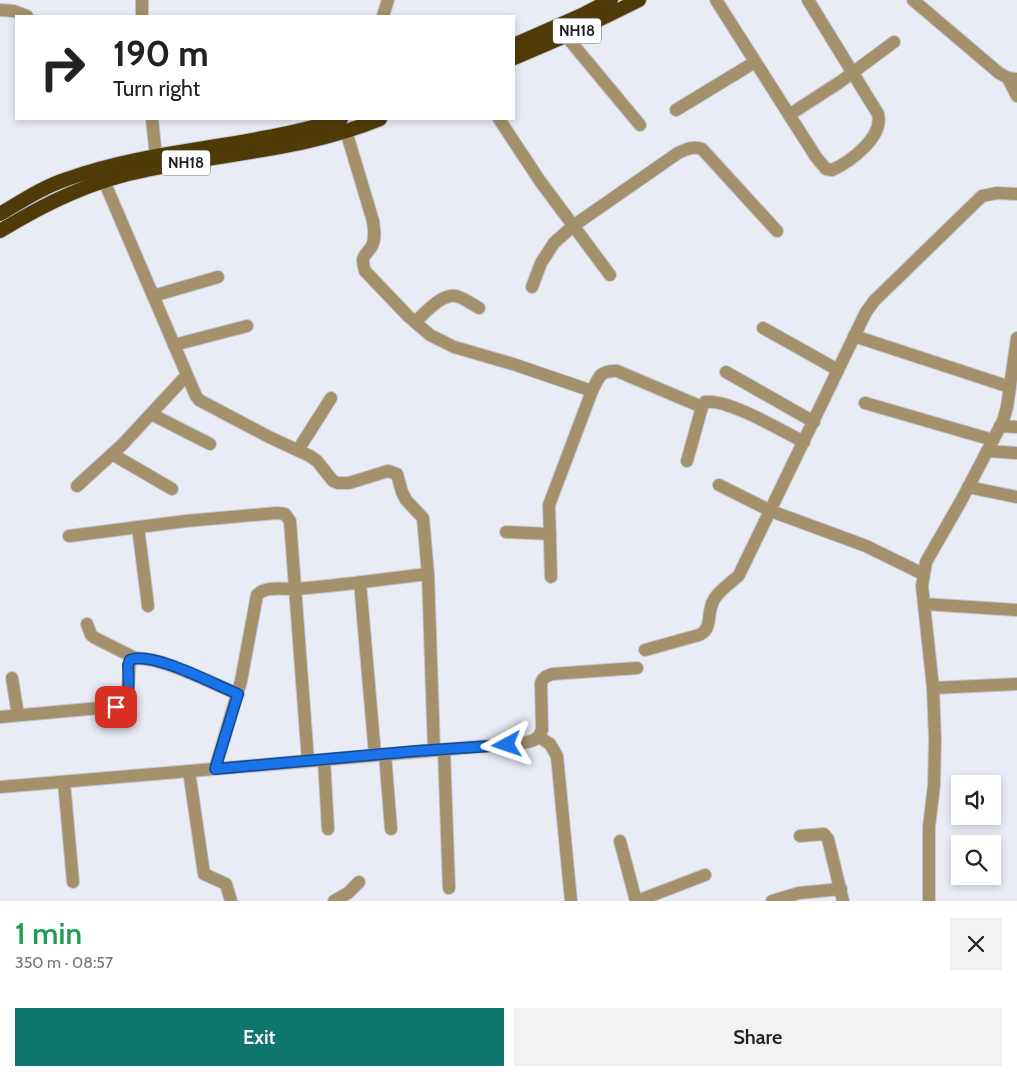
<!DOCTYPE html>
<meta charset="utf-8">
<style>
body{margin:0;font-family:Cabin,sans-serif;background:#f2f2f2;color:#222;height:100vh;display:flex;flex-direction:column;font-size:19px;white-space:nowrap}
*{box-sizing:border-box;margin:0}
p{font-size:16px;color:#767676}
.icon{flex:none;width:28px;height:28px;fill:none;stroke:currentColor;stroke-width:2;stroke-linecap:round;stroke-linejoin:round}
.map{position:relative;height:901px;overflow:hidden}
.sheet{display:flex;flex-direction:column;background:#fff;flex:1}
.sheet>*{flex:none}
.banner{position:absolute;left:15px;top:15px;width:500px;height:105px;border-radius:0px;box-shadow:0 2px 8px #0003;background:#fff;color:#222;overflow:hidden}
.controls{position:absolute;left:951px;top:775px;display:grid;gap:10px}
.controls a{display:grid;place-items:center;width:50px;height:50px;border-radius:0px;background:#fff;box-shadow:0 2px 8px #0003;font-size:25px}
.pin{position:absolute;display:grid;place-items:center;width:42px;height:42px;color:#fff;margin:-21px;border-radius:10px;box-shadow:0 2px 8px #0006}
.me{position:absolute;width:55px;margin:-28px;rotate:265deg;stroke-linejoin:round;filter:drop-shadow(0 0 4px #0008)}
.turn{display:flex;align-items:center;gap:18px;height:105px;padding:0 15px;font-size:22px}
.turn .icon{width:65px;height:65px;stroke-width:2.5}
.turn b{display:block;font-size:35px;line-height:42px}
.round{display:grid;place-items:center;flex:none;width:52px;height:52px;border-radius:0px;background:#f2f2f2}
.overview{display:flex;align-items:center;justify-content:space-between;height:85px;padding:0 15px}
h1{font-size:30px;font-weight:600;line-height:38px;color:#1e9e55}
.primary-button{display:flex;gap:10px;margin-top:auto;padding:10px 15px}
.primary-button a{flex:1;height:58px;border-radius:0px;background:#0f766e;color:#fff;font-size:20px;font-weight:600;line-height:58px;text-align:center}
.primary-button a+a{background:#f2f2f2;color:#222}
.map>svg:first-child{display:block}
.lines{fill:none;stroke-linecap:round;stroke-linejoin:round}
.minor-casing{stroke:#c4c6cf;stroke-width:14}
.trunk-casing{stroke:#c4c6cf;stroke-width:16}
.minor{stroke:#a4906b;stroke-width:12}
.trunk{stroke:#503b08;stroke-width:14}
.route-casing{stroke:#114b97;stroke-width:12}
.route{stroke:#1a73e8;stroke-width:9}
.labels{text-anchor:middle;dominant-baseline:central;stroke-width:4;stroke-linejoin:round;paint-order:stroke}
.shield{fill:#fff;stroke:#606164;stroke-width:1}
.shield-label{font-size:15px;font-weight:bold;fill:#1c1d21}
</style>
<div class="map">
<svg width="1017" height="901" viewBox="0 0 1017 901">
<rect width="100%" height="100%" fill="#e9ebf5"/>
<g class="lines">
<!-- minor casing -->
<g class="minor-casing">
<g id="minor">
<path d="M716 0 816 157 826 169 832 170C850 162 884 137 878 114L808 0"/>
<polyline points="913,0 999,73 1008,78 1017,79"/>
<polyline points="0,10 14,11 27,16"/>
<polyline points="142,16 142,0"/>
<polyline points="383,16 388,0"/>
<polyline points="566,36 640,125"/>
<polyline points="1008,78 1017,96"/>
<polyline points="676,110 755,62"/>
<polyline points="789,115 840,82 894,42"/>
<polyline points="152,119 156,156"/>
<polyline points="499,119 540,181 610,275"/>
<path d="M346 131 373 221C374 229 376 238 372 246 365 257 360 255 365 271L408 316 430 335 454 347 513 364 592 391"/>
<polyline points="104,181 196,396 199,400 269,437 310,456 317,461 333,481 338,483 349,483 388,471 397,474 402,492 406,500 423,518 428,574 434,750"/>
<path d="M532 287 541 263 554 243 573 226 678 153C687 149 692 146 702 149L777 231"/>
<polyline points="153,296 218,277"/>
<path d="M415 322C425 313 442 293 456 296 464 298 472 304 479 308"/>
<polyline points="763,328 838,370"/>
<polyline points="854,336 1010,387"/>
<polyline points="174,345 247,326"/>
<polyline points="726,372 814,422"/>
<polyline points="865,403 993,440"/>
<polyline points="151,414 210,444"/>
<polyline points="1000,426 1017,427"/>
<polyline points="298,450 331,398"/>
<polyline points="987,451 1017,453"/>
<polyline points="112,454 172,489"/>
<path d="M687 461 702 407 705 402C727 398 782 431 804 442"/>
<polyline points="719,485 771,511 866,546 923,574"/>
<polyline points="77,486 122,445 186,376"/>
<polyline points="968,487 1017,497"/>
<polyline points="138,527 148,606"/>
<polyline points="506,532 550,534"/>
<polyline points="69,536 186,521 277,513 285,514 290,521 308,761"/>
<path d="M551 577 549 505 592 391C599 377 600 370 617 371L702 407"/>
<polyline points="360,582 375,755"/>
<polyline points="924,604 1017,610"/>
<polyline points="87,624 91,635 95,638 135,658"/>
<path d="M645 650 699 635C711 630 708 617 711 607 714 593 729 585 739 575L866 312 874 301 982 196 997 193 1017 194"/>
<polyline points="12,678 18,715"/>
<polyline points="933,688 1017,684"/>
<path d="M0 717 122 706 127 698 130 660C151 651 215 685 238 694"/>
<polyline points="539,737 550,744 557,756 571,901"/>
<polyline points="444,750 449,888"/>
<polyline points="385,754 391,829"/>
<polyline points="324,760 328,829"/>
<path d="M215 769 241 681 257 595C265 586 282 589 293 589 338 586 383 579 428 574"/>
<polyline points="189,771 204,874 226,884 231,901"/>
<polyline points="64,782 73,882"/>
<path d="M0 787 523 743C533 741 538 740 542 730L541 683C543 677 547 676 552 674L637 668"/>
<polyline points="800,836 824,834 828,839 843,901"/>
<polyline points="620,841 636,901"/>
<polyline points="334,901 348,893 359,882"/>
<polyline points="637,901 705,875"/>
<polyline points="772,901 799,893 841,889"/>
<polyline points="929,901 929,827 934,785 935,739 933,688 922,586 926,562 961,501 1003,421 1007,407 1017,338"/>
</g>
</g>
<!-- trunk casing -->
<g class="trunk-casing">
<g id="trunk">
<polyline points="514,45 582,15 611,0"/>
<polyline points="514,58 570,34 639,0"/>
<path d="M0 214C22 201 43 187 67 179 156 147 252 148 341 119"/>
<path d="M0 231C46 203 93 180 146 170 225 153 305 150 380 119"/>
</g>
</g>
<!-- minor -->
<use href="#minor" class="minor"/>
<!-- trunk -->
<use href="#trunk" class="trunk"/>
</g>
<g class="lines">
<!-- route casing -->
<g class="route-casing">
<path id="route" d="M116 707C133 703 128 679 128 665L130 660C151 650 215 685 238 694L215 769 416 751 507 745"/>
</g>
<!-- route -->
<use href="#route" class="route"/>
</g>
<g class="labels">
<!-- shield labels -->
<g class="shield">
<rect x="553" y="18.5" width="48" height="25" rx="4"/>
<rect x="162" y="150.5" width="48" height="25" rx="4"/>
</g>
<g class="shield-label">
<text x="577" y="31">NH18</text>
<text x="186" y="163">NH18</text>
</g>
</g>
</svg>
<div class="controls">
<a><svg class="icon" aria-label="sound" viewBox="0 0 24 24"><path d="M4 9h4l5-4v14l-5-4H4zM17 9q2 3 0 6"/></svg></a>
<a><svg class="icon" aria-label="search" viewBox="0 0 24 24"><circle cx="10" cy="10" r="6"/><path d="M15 15l6 6"/></svg></a>
</div>
<div class="pin" style="left:116px;top:707px;background:#d93025"><svg class="icon" aria-label="arrive" viewBox="0 0 24 24"><path d="M6 21V4h12l-3 4 3 4H6"/></svg></div>
<svg class="me" style="left:507px;top:745px" viewBox="-20 -20 40 40"><path d="M0-17L14 15 0 8-14 15z" fill="#1a73e8" stroke="#fff" stroke-width="4"/></svg>
<div class="banner">
<div class="turn"><svg class="icon" aria-label="right" viewBox="0 0 24 24"><path d="M7 20v-9h11M14 6l5 5-5 5"/></svg><div><b>190 m</b>Turn right</div></div>
</div>
</div>
<section class="sheet">
<div class="overview"><div><h1>1 min</h1><p>350 m · 08:57</p></div><a class="round"><svg class="icon" aria-label="close" viewBox="0 0 24 24"><path d="M6 6l12 12M18 6L6 18"/></svg></a></div>
<div class="primary-button"><a>Exit</a><a>Share</a></div>
</section>
